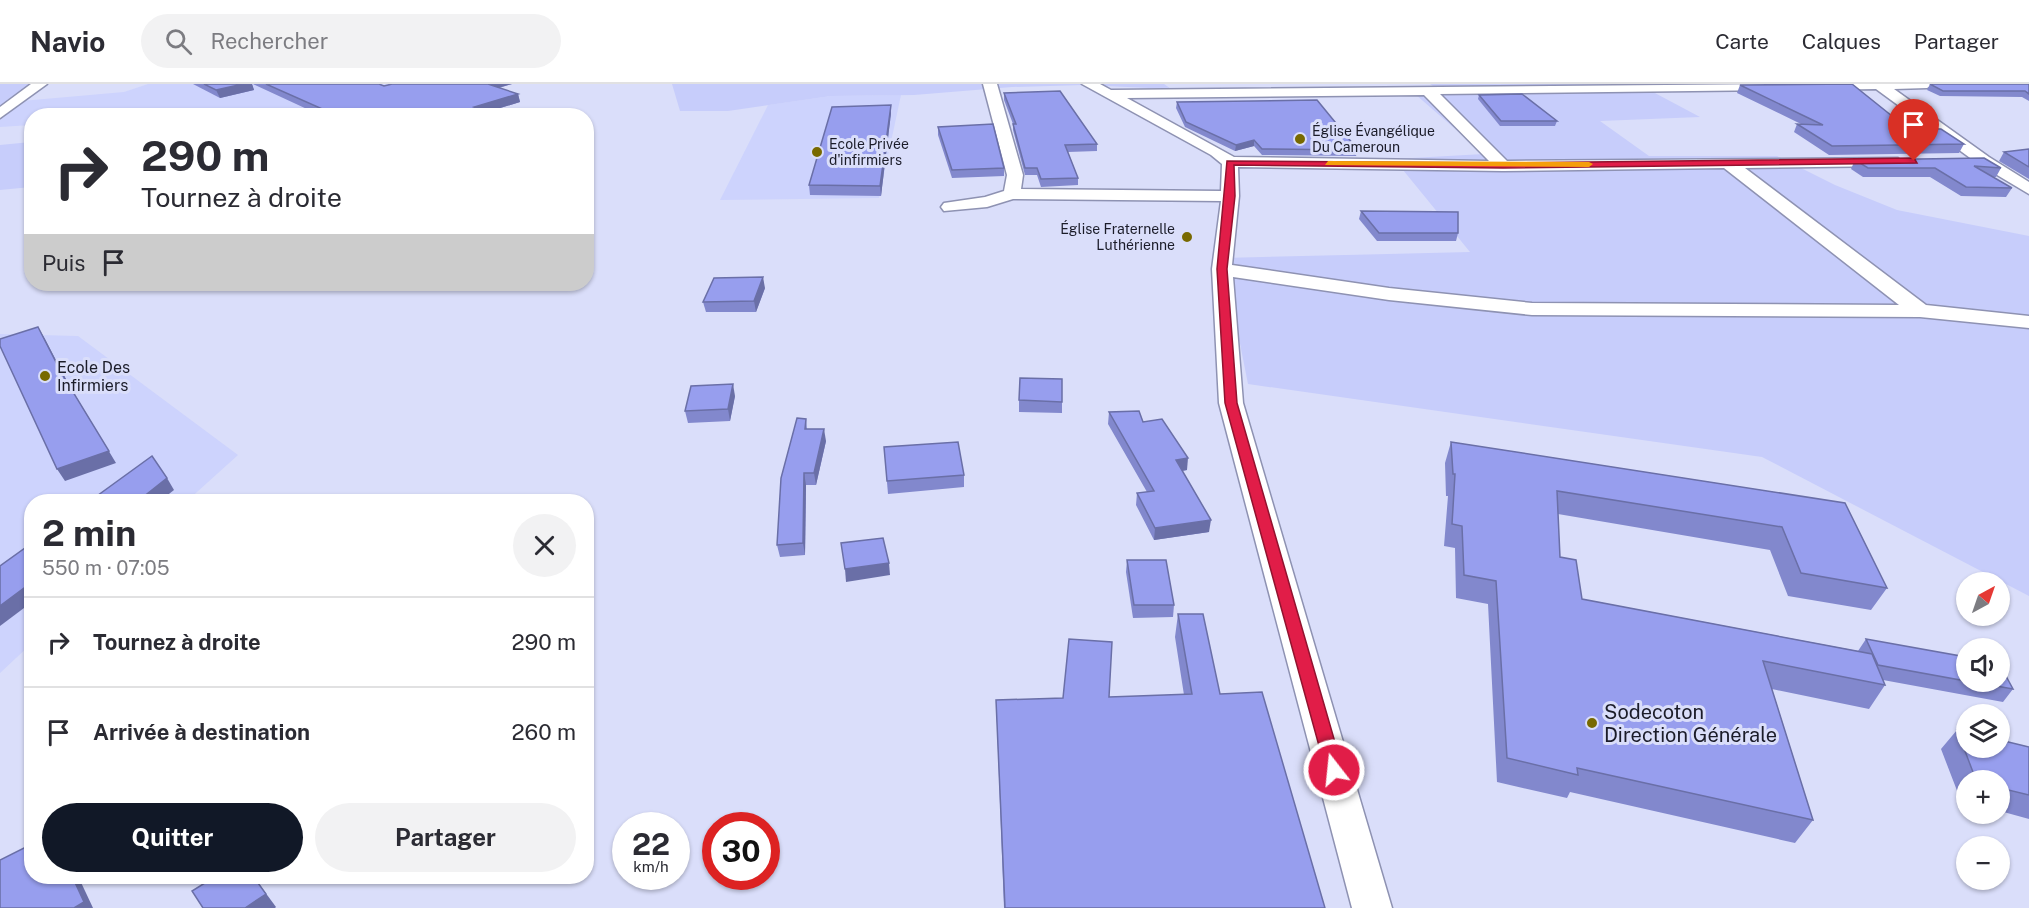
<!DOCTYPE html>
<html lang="fr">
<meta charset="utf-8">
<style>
body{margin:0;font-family:"Public Sans",sans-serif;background:#f2f2f3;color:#2b2b33;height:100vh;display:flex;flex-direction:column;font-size:22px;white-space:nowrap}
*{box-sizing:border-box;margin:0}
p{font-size:20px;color:#7c7c81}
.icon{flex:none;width:33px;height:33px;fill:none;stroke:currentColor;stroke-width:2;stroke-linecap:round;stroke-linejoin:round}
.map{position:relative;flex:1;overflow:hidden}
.side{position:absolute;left:24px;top:410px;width:570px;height:390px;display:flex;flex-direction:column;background:#fff;border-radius:24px;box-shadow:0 2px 4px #0004}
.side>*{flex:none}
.hud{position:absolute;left:24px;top:24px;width:570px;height:183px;border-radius:24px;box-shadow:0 2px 4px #0004;background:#fff;color:#2b2b33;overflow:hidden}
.needle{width:39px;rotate:40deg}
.controls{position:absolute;left:1956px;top:488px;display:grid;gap:12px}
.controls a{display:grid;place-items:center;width:54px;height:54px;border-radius:50%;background:#fff;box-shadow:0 2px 4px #0004;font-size:30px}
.speed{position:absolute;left:612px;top:728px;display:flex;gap:12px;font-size:30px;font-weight:700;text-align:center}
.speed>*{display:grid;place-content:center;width:78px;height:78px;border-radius:50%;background:#fff;box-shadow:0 2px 4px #0004;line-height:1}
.speed small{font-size:15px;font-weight:400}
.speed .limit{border:9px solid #d22;background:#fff;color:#111}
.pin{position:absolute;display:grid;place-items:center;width:51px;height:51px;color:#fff;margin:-62px -26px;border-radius:50% 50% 50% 0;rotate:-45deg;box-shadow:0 0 6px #0007}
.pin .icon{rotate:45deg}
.me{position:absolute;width:66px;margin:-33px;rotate:344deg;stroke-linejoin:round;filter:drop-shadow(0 0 4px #0008)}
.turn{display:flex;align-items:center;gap:21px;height:126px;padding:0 18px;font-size:27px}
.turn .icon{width:78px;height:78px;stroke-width:2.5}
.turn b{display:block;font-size:42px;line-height:51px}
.then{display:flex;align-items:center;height:57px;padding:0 18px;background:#0003;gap:12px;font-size:22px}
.round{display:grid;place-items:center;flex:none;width:63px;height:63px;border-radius:32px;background:#f2f2f3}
.headline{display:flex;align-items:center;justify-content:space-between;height:102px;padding:0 18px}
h1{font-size:36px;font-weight:700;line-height:45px}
.primary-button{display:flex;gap:12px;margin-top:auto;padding:12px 18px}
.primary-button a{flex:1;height:69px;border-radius:36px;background:#111827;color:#fff;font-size:24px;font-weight:700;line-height:69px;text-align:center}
.primary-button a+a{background:#f2f2f3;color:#2b2b33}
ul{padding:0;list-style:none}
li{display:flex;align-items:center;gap:18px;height:90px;padding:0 18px;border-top:2px solid #e1e1e2}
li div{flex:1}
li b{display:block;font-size:22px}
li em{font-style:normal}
header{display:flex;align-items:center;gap:36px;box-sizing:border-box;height:84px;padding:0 30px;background:#fff;border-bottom:2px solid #e1e1e2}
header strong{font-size:28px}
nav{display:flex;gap:33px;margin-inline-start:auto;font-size:21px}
.search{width:420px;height:54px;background:#f2f2f3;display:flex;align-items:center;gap:15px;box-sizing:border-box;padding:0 21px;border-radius:33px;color:#7c7c81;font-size:22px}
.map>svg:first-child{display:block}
.built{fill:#cdd3fd}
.green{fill:#c7cdfb}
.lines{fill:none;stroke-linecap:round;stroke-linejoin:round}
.minor-casing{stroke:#8e92b2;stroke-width:3}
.minor{fill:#fff;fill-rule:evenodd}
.wall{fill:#8288cd}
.shaded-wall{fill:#6a6fa7}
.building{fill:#979eee;stroke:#6a6fa7;stroke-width:1.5}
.route{fill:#e11d48;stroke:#92132f;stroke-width:1.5}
.slow{fill:#f59e0b}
.poi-dot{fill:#786900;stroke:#dadefa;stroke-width:2}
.labels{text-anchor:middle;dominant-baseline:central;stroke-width:6;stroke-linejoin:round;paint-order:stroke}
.far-poi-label{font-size:14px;fill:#1b1c29;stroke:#dadefa;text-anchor:start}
.poi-label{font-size:16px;fill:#1b1c29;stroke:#dadefa;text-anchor:start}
.near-poi-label{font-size:20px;fill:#1b1c29;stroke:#dadefa;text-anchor:start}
</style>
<header>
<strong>Navio</strong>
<div class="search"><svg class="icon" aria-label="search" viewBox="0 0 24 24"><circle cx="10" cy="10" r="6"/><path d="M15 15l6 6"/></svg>Rechercher</div>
<nav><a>Carte</a><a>Calques</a><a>Partager</a></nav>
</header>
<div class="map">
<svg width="2029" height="824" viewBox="0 0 2029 824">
<rect width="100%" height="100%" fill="#dadefa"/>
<!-- built -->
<g class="built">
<polygon points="148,0 412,0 302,29 296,24 184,32 32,32 31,41 0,43 0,26 10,18 124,8"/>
<polygon points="901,11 879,114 720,116 768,21 831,12"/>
<polygon points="0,250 78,252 238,371 187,417 32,417 31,560 0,589"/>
</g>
<!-- green -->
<g class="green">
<polygon points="0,0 34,0 0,26"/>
<polygon points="672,0 1164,0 1171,5 1084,1 1012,3 914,11 831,12 728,27 680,27"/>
<polygon points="1430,0 1704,0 1716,5 1653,8 1700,33 1600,37 1649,72 1777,72 1835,101 1897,126 2029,152 2029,512 1762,373 1248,300 1223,174 1470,168 1394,75 1484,70 1415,10 1442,8"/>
<polygon points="31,58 31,103 0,106 0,61"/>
</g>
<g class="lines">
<!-- minor casing -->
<g class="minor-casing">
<g id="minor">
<polygon points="31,0 47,0 0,34 0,23"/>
<path d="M983 0H997L1023 91 1021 105 1221 107 1222 80 1211 71 1082 0H1100L1111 6 1783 0 1782 5 1777 6 1440 10 1507 77 1898 74 1900 77 1898 80 1892 82 1745 84 1926 221 2029 232V244L1920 233 1532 231 1389 216 1233 193 1243 319 1392 824H1352L1219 319 1212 185 1221 117 1013 115 987 123 944 127 941 123 944 119 985 113 1004 107 1007 91ZM1424 11 1489 77 1234 73 1127 14ZM1238 83 1503 87 1724 84 1899 221 1532 219 1389 204 1232 181 1239 112Z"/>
<polygon points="1809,0 1934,0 1927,4 1894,5 1989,73 2029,98 2029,110 1977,79 1876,5 1815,6 1810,5"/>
</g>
</g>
<!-- minor -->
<use href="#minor" class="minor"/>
</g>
<!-- wall -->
<g class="wall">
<polygon points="193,0 252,0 254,6 220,14"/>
<polygon points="253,0 379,0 384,2 392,0 512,0 499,4 518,10 520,18 487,28 496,32 322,32"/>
<polygon points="1930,0 2029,0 2029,17 2022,13 1940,12 1927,6"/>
<polygon points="1740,1 1907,44 1964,60 1959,69 1829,71 1794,48 1797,40 1801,40 1737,9"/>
<polygon points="1004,9 1097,60 1097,67 1068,68 1078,94 1078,101 1041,103 1037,91 1025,91 1013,46 1013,40 1004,16"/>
<polygon points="1479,11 1557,37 1555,42 1500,42 1478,15"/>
<polygon points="1177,18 1358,66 1356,72 1262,71 1254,62 1235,67 1185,43 1176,24"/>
<polygon points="891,21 891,29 881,112 810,111 809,101"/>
<polygon points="938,43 1004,84 1004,92 952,94 938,51"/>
<polygon points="2029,65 2029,95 1999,77 2004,68"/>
<polygon points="1984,74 2001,84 1996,93 1993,93 2012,104 2006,113 1961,112 1930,93 1863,93 1851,85 1855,76"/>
<polygon points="1361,127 1458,149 1456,157 1377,157 1359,135"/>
<polygon points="765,204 756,228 706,228 703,218"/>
<polygon points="735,312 730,337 688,339 685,327"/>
<polygon points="1019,316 1062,318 1062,329 1019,328"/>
<polygon points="1109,328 1143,338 1187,386 1182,387 1209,448 1154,456 1136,421 1137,409 1147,408 1108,340"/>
<polygon points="806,335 807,345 826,357 816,401 806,401 805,471 780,473 777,461"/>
<polygon points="1451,358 1845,419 1887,504 1871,526 1788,512 1770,466 1558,430 1560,473 1582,515 1858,567 1866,555 2013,605 2003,618 1883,596 1885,601 1869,625 1772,605 1813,736 1795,759 1570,708 1567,714 1497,698 1488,520 1456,514 1455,464 1444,462 1448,412 1446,412 1445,379"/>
<polygon points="884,363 964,391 964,403 888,410"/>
<polygon points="1127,476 1174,521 1173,533 1133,534 1126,488"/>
<polygon points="1178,530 1220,610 1325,824 1004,824 996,616 1184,611 1175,553"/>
<polygon points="1957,646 2029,663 2029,735 2000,727 2000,696 1966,696 1966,719 1961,717 1941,665"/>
</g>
<!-- shaded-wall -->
<g class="shaded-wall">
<polygon points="243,0 252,0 254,6 220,14 216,6"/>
<polygon points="485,0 512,0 487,7"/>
<polygon points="518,10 520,18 477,31 474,23"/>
<polygon points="891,21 891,29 881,112 880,102"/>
<polygon points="1254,56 1254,62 1235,67 1236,61"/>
<polygon points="763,193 765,204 756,228 754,217"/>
<polygon points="38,243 45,255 69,301 116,379 65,397 57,385"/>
<polygon points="733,300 735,312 730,337 728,325"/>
<polygon points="824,345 826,357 816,401 814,389"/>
<polygon points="1188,374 1187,386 1175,388 1176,376"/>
<polygon points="804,389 806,401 805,471 803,459"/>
<polygon points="167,394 174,406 160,417 138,417"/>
<polygon points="1211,436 1209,448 1154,456 1155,444"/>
<polygon points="889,479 890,491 846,498 845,485"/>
<polygon points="32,498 32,518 0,542 0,522"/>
<polygon points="72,792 78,792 93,824 74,824"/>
<polygon points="253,792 276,823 275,824 245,824"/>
</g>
<!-- building -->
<g class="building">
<polygon points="204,0 243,0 216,6"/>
<polygon points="266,0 379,0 384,2 392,0 488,0 518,10 474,23 496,32 338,32"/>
<polygon points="1852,0 1907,44 1941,45 1964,60 1832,62 1797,40 1823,41 1740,1"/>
<polygon points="1930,0 2029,0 2029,10 2025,7 1943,7"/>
<polygon points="1060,7 1097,60 1065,61 1078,94 1041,95 1037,84 1025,84 1013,40 1016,40 1004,9"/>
<polygon points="1522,10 1557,37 1501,37 1479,11"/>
<polygon points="1317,16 1358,66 1262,65 1254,56 1236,61 1186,38 1177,18"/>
<polygon points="891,21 880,102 809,101 832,23"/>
<polygon points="993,40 1004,84 952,86 938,43"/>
<polygon points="2029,65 2029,83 2004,68"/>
<polygon points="1984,74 2001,84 1974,82 2012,104 1966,103 1935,84 1868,84 1855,76"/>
<polygon points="1361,127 1458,128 1458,149 1379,149"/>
<polygon points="763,193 754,217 703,218 714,194"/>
<polygon points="38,243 62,290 109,367 57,385 0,262 0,255"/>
<polygon points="1020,294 1062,295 1062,318 1019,316"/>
<polygon points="733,300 728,325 685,327 691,302"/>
<polygon points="1139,327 1143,338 1162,335 1188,374 1176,376 1211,436 1155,444 1137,409 1154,407 1109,328"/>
<polygon points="797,334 806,335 805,345 824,345 814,389 804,389 803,459 777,461 781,394"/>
<polygon points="958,358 964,391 887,397 884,363"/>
<polygon points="1451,358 1845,419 1887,504 1801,489 1782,443 1557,407 1560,473 1576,476 1582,515 1872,570 1885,601 1763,577 1813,736 1577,684 1578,691 1507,674 1496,497 1464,491 1462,442 1452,440 1455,390 1453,390"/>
<polygon points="152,372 167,394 138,417 90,417"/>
<polygon points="883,454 889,479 845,485 841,459"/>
<polygon points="32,459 32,498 0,522 0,482"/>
<polygon points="1127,476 1166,476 1174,521 1134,521"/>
<polygon points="1178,530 1203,530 1220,610 1262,608 1325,824 1005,824 996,616 1063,614 1069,555 1112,558 1109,613 1192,610"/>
<polygon points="1866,555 1966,573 1966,597 1878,581"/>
<polygon points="2000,581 2013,605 1968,597 2000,597"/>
<polygon points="1957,646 1966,648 1966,663 2000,663 2000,656 2029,663 2029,711 2000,704 2000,696 1976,696"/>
<polygon points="32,760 32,792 72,792 84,818 74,824 0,824 0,776"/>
<polygon points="216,792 253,792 266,810 245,824 203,824 192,807"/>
</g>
<!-- route -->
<polygon class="route" points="1914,74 1917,79 1503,84 1234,81 1235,112 1227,185 1237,319 1343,686 1340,691 1334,694 1327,691 1225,319 1217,185 1227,77 1503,79"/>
<!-- slow -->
<polygon class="slow" points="1328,77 1589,78 1593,80 1589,83 1325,81"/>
<!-- markers -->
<g class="poi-dot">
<circle cx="1300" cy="55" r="6"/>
<circle cx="817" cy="68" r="6"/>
<circle cx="1187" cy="153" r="6"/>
<circle cx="45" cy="292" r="6"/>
<circle cx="1592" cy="639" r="6"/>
</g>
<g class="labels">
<!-- far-poi labels -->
<g class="far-poi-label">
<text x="1312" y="47">Église Évangélique<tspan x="1312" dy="16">Du Cameroun</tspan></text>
<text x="829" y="60">Ecole Privée<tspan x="829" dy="16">d'infirmiers</tspan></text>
<text x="1175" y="145" text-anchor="end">Église Fraternelle<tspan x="1175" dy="16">Luthérienne</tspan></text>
</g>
<!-- poi labels -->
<g class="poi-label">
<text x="57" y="283">Ecole Des<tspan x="57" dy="18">Infirmiers</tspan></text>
</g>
<!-- near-poi labels -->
<g class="near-poi-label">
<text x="1604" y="628">Sodecoton<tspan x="1604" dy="23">Direction Générale</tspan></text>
</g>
</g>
</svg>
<div class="controls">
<a><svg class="needle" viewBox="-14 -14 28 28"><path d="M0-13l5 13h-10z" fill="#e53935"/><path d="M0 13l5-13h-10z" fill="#7c7c81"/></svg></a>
<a><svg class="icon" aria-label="sound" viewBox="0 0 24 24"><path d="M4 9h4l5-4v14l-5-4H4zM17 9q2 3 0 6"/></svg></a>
<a><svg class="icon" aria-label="layers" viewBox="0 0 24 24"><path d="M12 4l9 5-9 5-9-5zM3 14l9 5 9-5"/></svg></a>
<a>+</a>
<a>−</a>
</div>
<div class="speed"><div>22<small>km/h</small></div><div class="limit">30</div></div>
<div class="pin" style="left:1914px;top:77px;background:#d93025"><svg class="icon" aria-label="arrive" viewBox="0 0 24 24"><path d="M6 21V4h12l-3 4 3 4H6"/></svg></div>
<svg class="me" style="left:1334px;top:686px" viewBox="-20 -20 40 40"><circle r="17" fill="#e11d48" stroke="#fff" stroke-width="3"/><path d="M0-11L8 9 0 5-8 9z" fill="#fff"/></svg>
<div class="hud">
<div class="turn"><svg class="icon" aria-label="right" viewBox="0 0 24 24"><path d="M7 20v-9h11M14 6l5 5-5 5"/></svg><div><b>290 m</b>Tournez à droite</div></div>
<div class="then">Puis<svg class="icon" aria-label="arrive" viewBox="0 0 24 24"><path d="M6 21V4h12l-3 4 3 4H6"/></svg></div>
</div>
<section class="side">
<div class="headline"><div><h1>2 min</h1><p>550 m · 07:05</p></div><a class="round"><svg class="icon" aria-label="close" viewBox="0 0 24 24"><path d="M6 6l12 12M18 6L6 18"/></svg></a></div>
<ul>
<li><svg class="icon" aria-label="right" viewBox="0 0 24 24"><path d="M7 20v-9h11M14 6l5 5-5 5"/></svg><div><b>Tournez à droite</b></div><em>290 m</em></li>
<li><svg class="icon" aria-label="arrive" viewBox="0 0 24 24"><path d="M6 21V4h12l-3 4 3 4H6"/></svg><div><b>Arrivée à destination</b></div><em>260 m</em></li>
</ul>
<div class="primary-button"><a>Quitter</a><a>Partager</a></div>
</section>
</div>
